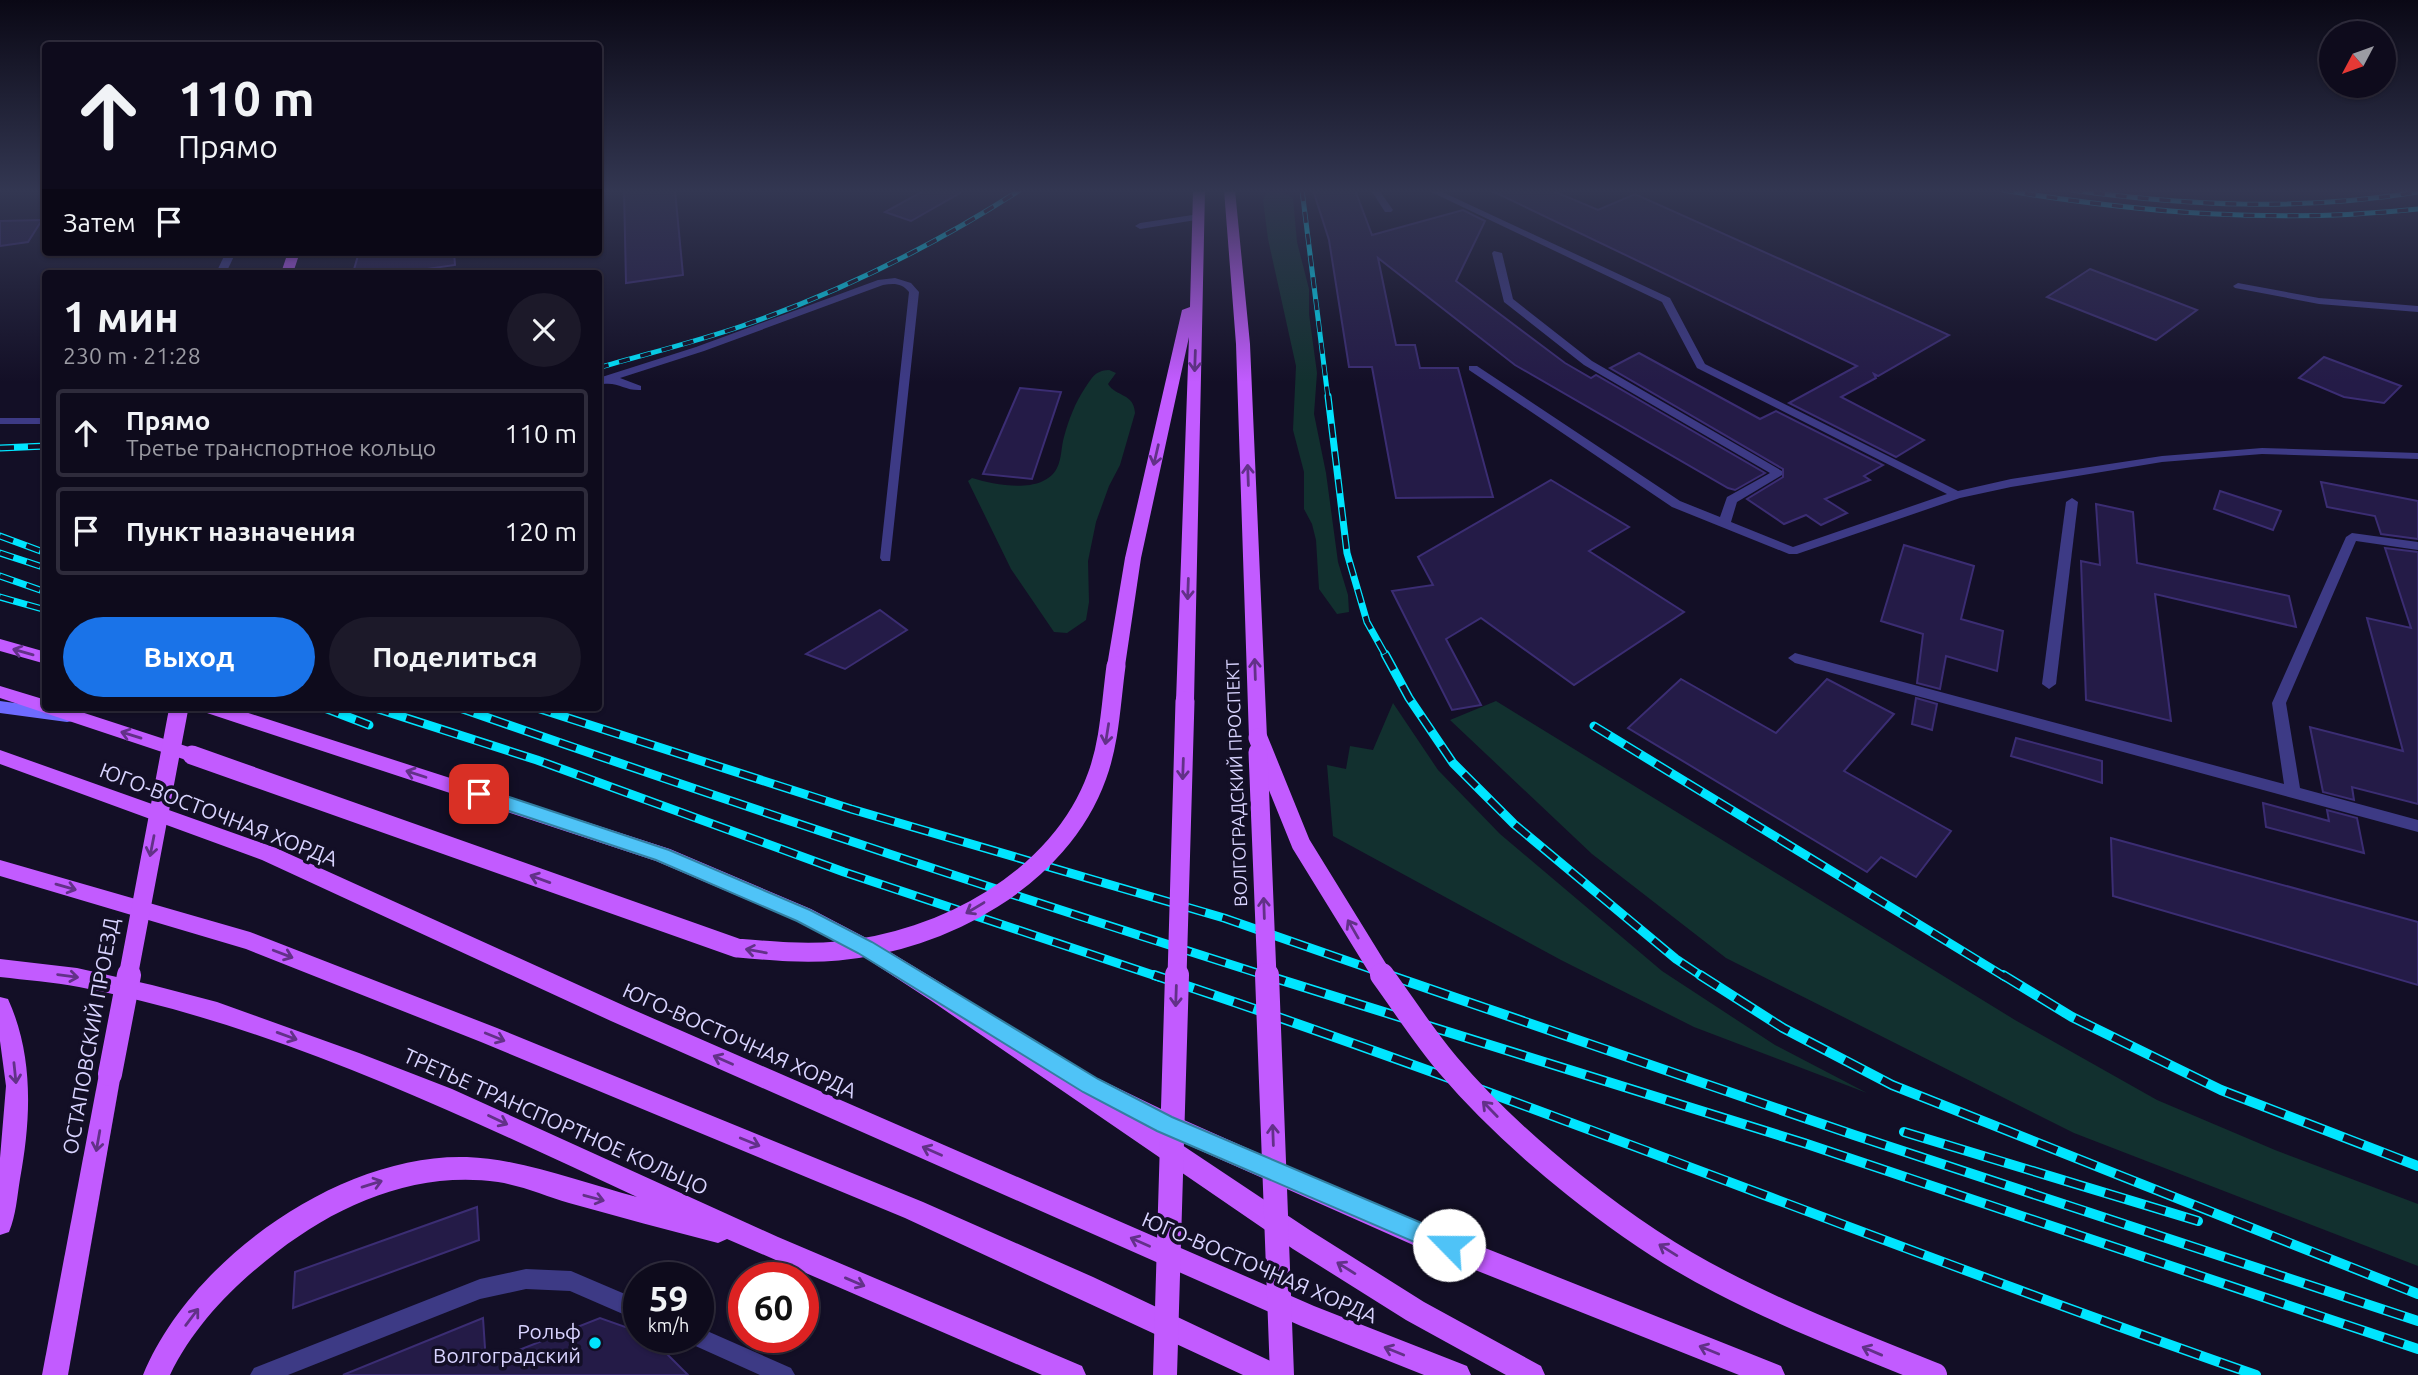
<!DOCTYPE html>
<html lang="ru">
<meta charset="utf-8">
<style>
body{margin:0;font-family:Ubuntu,sans-serif;background:#1c1929;color:#f1f3f6;height:100vh;display:flex;flex-direction:column;font-size:26px;white-space:nowrap}
*{box-sizing:border-box;margin:0}
p{font-size:23px;color:#9b9ba3}
.icon{flex:none;width:38px;height:38px;fill:none;stroke:currentColor;stroke-width:2;stroke-linecap:round;stroke-linejoin:round}
.map{position:relative;flex:1;overflow:hidden}
.drawer{position:absolute;left:42px;top:270px;width:560px;height:441px;display:flex;flex-direction:column;background:#0e0b1c;border-radius:7px;box-shadow:0 2px 5px #0004,0 0 0 2px #2e2b3b}
.drawer>*{flex:none}
.banner{position:absolute;left:42px;top:42px;width:560px;height:214px;border-radius:7px;box-shadow:0 2px 5px #0004,0 0 0 2px #2e2b3b;background:#0e0b1c;color:#f1f3f6;overflow:hidden}
.needle{width:46px;rotate:229deg}
.buttons{position:absolute;left:2319px;top:21px;display:grid;gap:14px}
.buttons a{display:grid;place-items:center;width:77px;height:77px;border-radius:50%;background:#0e0b1c;box-shadow:0 2px 5px #0004,0 0 0 2px #2e2b3b;font-size:35px}
.speed{position:absolute;left:623px;top:1262px;display:flex;gap:14px;font-size:35px;font-weight:700;text-align:center}
.speed>*{display:grid;place-content:center;width:91px;height:91px;border-radius:50%;background:#0e0b1c;box-shadow:0 2px 5px #0004,0 0 0 2px #2e2b3b;line-height:1}
.speed small{font-size:18px;font-weight:400}
.speed .limit{border:10px solid #d22;background:#fff;color:#111}
.pin{position:absolute;display:grid;place-items:center;width:60px;height:60px;color:#fff;margin:-30px;border-radius:14px;box-shadow:0 4px 10px #0006}
.me{position:absolute;width:77px;margin:-38px;rotate:293deg;stroke-linejoin:round;filter:drop-shadow(0 0 5px #0008)}
.turn{display:flex;align-items:center;gap:24px;height:147px;padding:0 21px;font-size:32px}
.turn .icon{width:91px;height:91px;stroke-width:2.5}
.turn b{display:block;font-size:49px;line-height:60px}
.then{display:flex;align-items:center;height:66px;padding:0 21px;background:#0003;gap:14px;font-size:26px}
.round{display:grid;place-items:center;flex:none;width:74px;height:74px;border-radius:37px;background:#1c1929}
.headline{display:flex;align-items:center;justify-content:space-between;height:119px;padding:0 21px}
h1{font-size:42px;font-weight:700;line-height:52px}
.action{display:flex;gap:14px;margin-top:auto;padding:14px 21px}
.action a{flex:1;height:80px;border-radius:42px;background:#1a73e8;color:#fff;font-size:28px;font-weight:700;line-height:80px;text-align:center}
.action a+a{background:#1c1929;color:#f1f3f6}
ul{padding:0;list-style:none}
li{display:flex;align-items:center;gap:21px;height:88px;margin:0 14px 10px;padding:0 7px;border:4px solid #2e2b3b;border-radius:7px}
li div{flex:1}
li b{display:block;font-size:26px}
li em{font-style:normal}
.map>svg:first-child{display:block}
.green{fill:#12302f}
.building{fill:#241b47;stroke:#3b2d73;stroke-width:2}
.lines{fill:none;stroke-linecap:round;stroke-linejoin:round}
.lane{fill:#3d3a85;fill-rule:evenodd}
.secondary{fill:#6f6bff;fill-rule:evenodd}
.primary{fill:#c25bff;fill-rule:evenodd}
.rail-far3-casing{stroke:#00e5ff;stroke-width:5}
.rail-far2-casing{stroke:#00e5ff;stroke-width:7}
.rail-far1-casing{stroke:#00e5ff;stroke-width:9}
.rail-casing{stroke:#00e5ff;stroke-width:10}
.rail-far3{stroke:#130f26;stroke-width:3.5;stroke-dasharray:11;stroke-linecap:butt}
.rail-far2{stroke:#130f26;stroke-width:4.5;stroke-dasharray:14;stroke-linecap:butt}
.rail-far1{stroke:#130f26;stroke-width:6;stroke-dasharray:18;stroke-linecap:butt}
.rail{stroke:#130f26;stroke-width:7;stroke-dasharray:21;stroke-linecap:butt}
.primary-bridge-far1{stroke:#c25bff;stroke-width:19}
.primary-bridge{stroke:#c25bff;stroke-width:24}
.oneway{stroke:#623188}
.route{fill:#4fc3f7;stroke:#337fa1;stroke-width:2}
.poi-dot{fill:#00e5ff;stroke:#130f26;stroke-width:2.5}
.labels{text-anchor:middle;dominant-baseline:central;stroke-width:7;stroke-linejoin:round;paint-order:stroke}
.street-label{font-size:18px;fill:#d9d4ff;stroke:#130f26}
.near-street-label{font-size:21px;fill:#d9d4ff;stroke:#130f26}
.near-poi-label{font-size:21px;fill:#d9d4ff;stroke:#130f26;text-anchor:end}
</style>
<div class="map">
<svg width="2418" height="1375" viewBox="0 0 2418 1375">
<rect width="100%" height="100%" fill="#130f26"/>
<!-- green -->
<g class="green">
<polygon points="1267,190 1280,190 1293,198 1297,242 1309,289 1309,314 1317,373 1314,414 1326,473 1338,562 1348,595 1349,612 1337,614 1319,589 1316,540 1312,524 1304,509 1304,472 1293,430 1296,366 1268,239 1263,200"/>
<path d="M1109 370 1116 373 1108 384C1116 397 1134 393 1135 413L1120 465 1109 486 1096 522 1088 561 1089 602 1086 620 1067 633 1054 632 1011 569 968 481 972 478C995 485 1043 495 1057 468 1062 458 1061 447 1064 437 1069 419 1075 403 1085 388 1093 377 1094 371 1109 370Z"/>
<polygon points="1496,701 2015,1020 2157,1100 2275,1150 2418,1204 2418,1266 2074,1133 1726,958 1592,854 1450,720"/>
<polygon points="1393,703 1438,770 1500,834 1662,971 1775,1045 1867,1093 1694,1027 1561,960 1333,836 1327,765 1346,769 1350,746 1373,750"/>
</g>
<!-- building -->
<g class="building">
<polygon points="624,190 675,190 683,275 626,283"/>
<polygon points="925,190 959,190 960,193 911,221 885,212"/>
<polygon points="1313,190 1355,190 1372,235 1463,210 1485,221 1456,281 1565,363 1591,378 1596,375 1765,473 1735,490 1728,488 1515,365 1378,258 1396,345 1415,345 1420,368 1458,368 1493,497 1396,498 1372,367 1349,367 1329,240"/>
<polygon points="1490,190 1551,190 1598,210 1635,194 1949,335 1878,376 1874,374 1876,378 1841,397 1924,440 1896,457 1789,403 1857,366"/>
<polygon points="42,220 28,242 0,246 0,221"/>
<polygon points="359,252 454,252 455,265 399,273 353,273"/>
<polygon points="2090,269 2197,310 2156,340 2047,297"/>
<polygon points="1639,353 1760,419 1776,411 1883,465 1864,476 1870,480 1825,499 1847,513 1821,525 1806,515 1784,524 1747,499 1783,477 1783,469 1610,368"/>
<polygon points="2324,357 2401,386 2384,403 2344,397 2299,378"/>
<polygon points="1020,388 1061,392 1032,479 983,474"/>
<polygon points="1551,480 1629,527 1589,551 1684,612 1574,685 1481,618 1446,639 1481,705 1452,710 1392,591 1433,585 1418,557"/>
<polygon points="2321,482 2418,501 2418,539 2381,534 2375,516 2327,507"/>
<polygon points="2220,491 2281,511 2273,530 2214,509"/>
<polygon points="2096,504 2133,512 2137,563 2289,596 2296,627 2155,594 2171,721 2086,700 2081,561 2100,565"/>
<polygon points="1904,545 1974,566 1961,619 2003,631 1997,671 1946,656 1940,689 1917,683 1923,634 1881,621"/>
<polygon points="2385,548 2418,552 2418,804 2352,787 2354,800 2323,792 2310,727 2403,751 2367,618 2411,628"/>
<polygon points="880,610 907,630 845,669 806,654"/>
<polygon points="1681,679 1776,733 1827,679 1894,714 1844,771 1951,831 1916,877 1881,857 1867,872 1628,728"/>
<polygon points="1916,698 1937,704 1932,730 1912,724"/>
<polygon points="2016,738 2102,761 2102,783 2011,756"/>
<polygon points="2263,803 2329,821 2327,810 2357,818 2364,853 2266,827"/>
<polygon points="2111,838 2418,922 2418,985 2113,896"/>
<polygon points="477,1207 479,1240 293,1308 295,1272"/>
<polygon points="483,1318 486,1363 600,1318 634,1330 639,1337 644,1337 663,1350 688,1375 343,1375"/>
</g>
<g class="lines">
<!-- lane -->
<g class="lane">
<polygon points="1371,190 1379,190 1393,210 1391,212 1385,212"/>
<polygon points="1427,190 1438,190 1670,298 1705,364 1958,491 2011,479 2162,456 2262,448 2418,453 2418,459 2262,454 2162,462 2011,487 1960,498 1797,554 1789,554 1672,507 1469,370 1469,366 1477,366 1680,501 1720,517 1727,497 1770,473 1584,365 1504,302 1492,253 1494,251 1502,253 1513,299 1592,361 1782,471 1782,475 1737,502 1731,522 1793,547 1947,494 1697,368 1662,302"/>
<polygon points="1199,214 1202,215 1202,219 1140,229 1135,226 1140,223"/>
<polygon points="226,252 236,252 226,273 216,273"/>
<path d="M895 278 911 283 919 292 890 561H882L880 558 909 292C902 283 894 283 883 285L704 351 620 378 641 386V390C623 391 618 380 598 385V378L605 376 696 347 878 280Z"/>
<polygon points="2238,283 2319,298 2418,306 2418,312 2319,304 2235,288 2233,286"/>
<rect x="0" y="418" width="46" height="6"/>
<polygon points="2072,498 2078,502 2056,684 2049,689 2042,684 2066,502"/>
<polygon points="2352,533 2418,542 2418,550 2356,541 2286,703 2300,788 2418,820 2418,832 1795,663 1788,658 1795,653 2284,784 2272,703 2346,537"/>
<polygon points="526,1269 571,1271 639,1300 639,1321 570,1291 526,1289 480,1299 288,1375 250,1375 254,1368 480,1279"/>
<polygon points="698,1327 791,1368 795,1375 760,1375 691,1344 688,1337 698,1337"/>
</g>
<!-- secondary -->
<polygon class="secondary" points="0,701 67,710 73,711 76,716 73,721 67,722 0,713"/>
<!-- primary -->
<g class="primary">
<polygon points="1193,190 1205,190 1194,701 1191,705 1179,705 1176,701 1189,337 1141,558 1125,666 1116,672 1107,666 1125,558 1182,310 1190,307"/>
<polygon points="1224,190 1235,190 1250,344 1267,738 1264,743 1252,743 1249,738 1236,344"/>
<polygon points="288,252 300,252 293,273 281,273"/>
<polygon points="0,639 46,652 46,664 0,651"/>
<polygon points="0,686 46,700 46,707 66,707 198,750 201,755 198,760 192,762 0,698"/>
<polygon points="201,707 230,707 670,849 811,909 872,941 946,986 1085,1080 1093,1077 1101,1080 1184,1120 1352,1195 1781,1366 1785,1375 1739,1375 1420,1248 1170,1137 1311,1231 1424,1302 1541,1366 1545,1375 1506,1375 1406,1320 1293,1249 930,1000 858,953 797,921 656,861 204,712"/>
<polygon points="0,750 276,848 627,1007 1314,1306 1467,1366 1471,1375 1424,1375 1301,1326 611,1021 262,860 0,764"/>
<polygon points="0,860 250,932 497,1028 923,1202 1093,1277 1281,1366 1285,1375 1243,1375 905,1218 481,1042 246,949 0,876"/>
<path d="M0 959 77 968 152 985 217 1002 359 1053 452 1089 778 1237 1082 1366 1086 1375H1042L727 1239 718 1243C668 1230 619 1217 569 1203 546 1196 523 1186 498 1182 416 1171 341 1203 277 1252 234 1285 194 1325 170 1375H143C190 1260 340 1153 467 1157 523 1159 583 1183 637 1197 458 1114 275 1025 79 987 53 982 26 980 0 977Z"/>
<path d="M0 997 8 999C34 1056 31 1119 20 1179 17 1197 16 1215 9 1232L0 1235V1158L6 1086 0 1041Z"/>
<polygon points="110,1064 118,1067 121,1074 68,1375 42,1375 99,1074 102,1067"/>
</g>
<!-- rail-far3 casing -->
<g class="rail-far3-casing">
<g id="rail-far3">
<polyline points="1302,190 1328,398"/>
<path d="M2003 190C2142 213 2278 224 2418 209"/>
<path d="M2072 190C2188 206 2302 211 2418 192"/>
<path d="M598 368C646 354 695 342 742 326 840 292 933 246 1020 190"/>
</g>
</g>
<!-- rail-far2 casing -->
<g class="rail-far2-casing">
<g id="rail-far2">
<polyline points="1328,396 1347,553 1367,622 1386,656"/>
<polyline points="0,448 46,446"/>
<polyline points="0,536 46,553"/>
<polyline points="0,553 46,568"/>
<polyline points="0,576 46,592"/>
<polyline points="0,597 46,610"/>
</g>
</g>
<!-- rail-far1 casing -->
<g class="rail-far1-casing">
<g id="rail-far1">
<polyline points="1385,654 1409,698 1453,763 1514,824 1676,959 1703,977"/>
<polyline points="322,707 369,725"/>
<polyline points="372,707 537,760 844,872 1159,977"/>
<path d="M457 707C727 801 997 891 1270 977"/>
<polyline points="534,707 851,809 1224,918 1394,977"/>
<polyline points="1594,726 2005,977"/>
</g>
</g>
<!-- rail casing -->
<g class="rail-casing">
<g id="rail">
<path d="M1154 975C1525 1098 1887 1247 2256 1375"/>
<polyline points="1265,975 1804,1143 2418,1349"/>
<polyline points="1389,975 1854,1135 2418,1321"/>
<polyline points="1700,975 1783,1028 1892,1085 2418,1294"/>
<polyline points="2003,975 2072,1017 2221,1090 2418,1166"/>
<polyline points="1904,1132 2198,1221"/>
</g>
</g>
<!-- rail-far3 -->
<use href="#rail-far3" class="rail-far3"/>
<!-- rail-far2 -->
<use href="#rail-far2" class="rail-far2"/>
<!-- rail-far1 -->
<use href="#rail-far1" class="rail-far1"/>
<!-- rail -->
<use href="#rail" class="rail"/>
<!-- primary-bridge-far1 -->
<g class="primary-bridge-far1">
<polyline points="1258,738 1301,844 1383,977"/>
<polyline points="1258,752 1267,977"/>
<path d="M192 755 737 948C771 951 804 954 838 951 942 942 1060 879 1097 776 1110 741 1111 702 1116 666"/>
<polyline points="128,977 179,707"/>
<polyline points="1177,977 1185,701"/>
</g>
<!-- primary-bridge -->
<g class="primary-bridge">
<polyline points="1267,975 1282,1375"/>
<path d="M1382 975C1404 1005 1424 1037 1448 1065 1515 1144 1628 1235 1721 1282 1790 1318 1863 1346 1935 1375"/>
<polyline points="110,1074 129,975"/>
<polyline points="1165,1375 1177,975"/>
</g>
</g>
<!-- one-way arrows -->
<defs><path id="oneway-shaft" d="M-6 0H5M1.5-3L5.5 0L1.5 3" fill="none" stroke-width="1.6" stroke-linecap="round" stroke-linejoin="round" transform="scale(1.75)"/></defs>
<g class="oneway">
<use href="#oneway-shaft" transform="translate(1195 361) rotate(92)"/>
<use href="#oneway-shaft" transform="translate(1156 455) rotate(103)"/>
<use href="#oneway-shaft" transform="translate(1248 475) rotate(-92)"/>
<use href="#oneway-shaft" transform="translate(1188 589) rotate(92)"/>
<use href="#oneway-shaft" transform="translate(23 652) rotate(-164)"/>
<use href="#oneway-shaft" transform="translate(1255 669) rotate(-92)"/>
<use href="#oneway-shaft" transform="translate(1107 734) rotate(99)"/>
<use href="#oneway-shaft" transform="translate(131 735) rotate(-163)"/>
<use href="#oneway-shaft" transform="translate(1183 769) rotate(92)"/>
<use href="#oneway-shaft" transform="translate(416 774) rotate(-162)"/>
<use href="#oneway-shaft" transform="translate(152 846) rotate(101)"/>
<use href="#oneway-shaft" transform="translate(540 879) rotate(-160)"/>
<use href="#oneway-shaft" transform="translate(66 887) rotate(16)"/>
<use href="#oneway-shaft" transform="translate(975 908) rotate(149)"/>
<use href="#oneway-shaft" transform="translate(1264 908) rotate(-92)"/>
<use href="#oneway-shaft" transform="translate(1353 929) rotate(-120)"/>
<use href="#oneway-shaft" transform="translate(756 951) rotate(-170)"/>
<use href="#oneway-shaft" transform="translate(283 954) rotate(21)"/>
<use href="#oneway-shaft" transform="translate(68 976) rotate(8)"/>
<use href="#oneway-shaft" transform="translate(1176 996) rotate(92)"/>
<use href="#oneway-shaft" transform="translate(287 1036) rotate(20)"/>
<use href="#oneway-shaft" transform="translate(495 1037) rotate(22)"/>
<use href="#oneway-shaft" transform="translate(723 1060) rotate(-156)"/>
<use href="#oneway-shaft" transform="translate(15 1073) rotate(84)"/>
<use href="#oneway-shaft" transform="translate(1490 1109) rotate(-134)"/>
<use href="#oneway-shaft" transform="translate(498 1120) rotate(25)"/>
<use href="#oneway-shaft" transform="translate(1273 1135) rotate(-92)"/>
<use href="#oneway-shaft" transform="translate(98 1141) rotate(100)"/>
<use href="#oneway-shaft" transform="translate(750 1142) rotate(22)"/>
<use href="#oneway-shaft" transform="translate(932 1151) rotate(-156)"/>
<use href="#oneway-shaft" transform="translate(372 1184) rotate(-17)"/>
<use href="#oneway-shaft" transform="translate(594 1198) rotate(15)"/>
<use href="#oneway-shaft" transform="translate(1140 1242) rotate(-156)"/>
<use href="#oneway-shaft" transform="translate(1668 1250) rotate(-148)"/>
<use href="#oneway-shaft" transform="translate(1346 1268) rotate(-148)"/>
<use href="#oneway-shaft" transform="translate(855 1282) rotate(23)"/>
<use href="#oneway-shaft" transform="translate(192 1317) rotate(-53)"/>
<use href="#oneway-shaft" transform="translate(1709 1350) rotate(-158)"/>
<use href="#oneway-shaft" transform="translate(1394 1351) rotate(-158)"/>
<use href="#oneway-shaft" transform="translate(1872 1351) rotate(-157)"/>
</g>
<!-- sky -->
<linearGradient id="sky" x2="0" y2="1"><stop stop-color="#0a0815"/><stop offset="0.5" stop-color="#333752"/><stop offset="1" stop-color="#333752" stop-opacity="0"/></linearGradient>
<rect width="2418" height="382" fill="url(#sky)"/>
<!-- route -->
<polygon class="route" points="479,787 669,850 810,910 872,942 1098,1079 1172,1117 1457,1238 1460,1245 1457,1253 1449,1257 1157,1131 1083,1092 858,953 797,921 656,860 473,799 470,794 473,789"/>
<!-- markers -->
<circle class="poi-dot" cx="595" cy="1343" r="7"/>
<g class="labels">
<!-- street labels -->
<g class="street-label">
<text transform="translate(1236 783) rotate(-92)">ВОЛГОГРАДСКИЙ ПРОСПЕКТ</text>
</g>
<!-- near-street labels -->
<g class="near-street-label">
<text transform="translate(219 814) rotate(21)">ЮГО-ВОСТОЧНАЯ ХОРДА</text>
<text transform="translate(90 1036) rotate(-80)">ОСТАПОВСКИЙ ПРОЕЗД</text>
<text transform="translate(740 1040) rotate(24)">ЮГО-ВОСТОЧНАЯ ХОРДА</text>
<text transform="translate(556 1121) rotate(24)">ТРЕТЬЕ ТРАНСПОРТНОЕ КОЛЬЦО</text>
<text transform="translate(1260 1267) rotate(23)">ЮГО-ВОСТОЧНАЯ ХОРДА</text>
</g>
<!-- near-poi labels -->
<g class="near-poi-label">
<text x="581" y="1331">Рольф<tspan x="581" dy="24">Волгоградский</tspan></text>
</g>
</g>
</svg>
<div class="buttons">
<a><svg class="needle" viewBox="-14 -14 28 28"><path d="M0-13l5 13h-10z" fill="#e53935"/><path d="M0 13l5-13h-10z" fill="#9b9ba3"/></svg></a>
</div>
<div class="speed"><div>59<small>km/h</small></div><div class="limit">60</div></div>
<div class="pin" style="left:479px;top:794px;background:#d93025"><svg class="icon" aria-label="arrive" viewBox="0 0 24 24"><path d="M6 21V4h12l-3 4 3 4H6"/></svg></div>
<svg class="me" style="left:1449px;top:1245px" viewBox="-20 -20 40 40"><circle r="19" fill="#fff"/><path d="M0-13L10 11 0 6-10 11z" fill="#4fc3f7"/></svg>
<div class="banner">
<div class="turn"><svg class="icon" aria-label="ahead" viewBox="0 0 24 24"><path d="M12 20V5M6 11l6-6 6 6"/></svg><div><b>110 m</b>Прямо</div></div>
<div class="then">Затем<svg class="icon" aria-label="arrive" viewBox="0 0 24 24"><path d="M6 21V4h12l-3 4 3 4H6"/></svg></div>
</div>
<section class="drawer">
<div class="headline"><div><h1>1 мин</h1><p>230 m · 21:28</p></div><a class="round"><svg class="icon" aria-label="close" viewBox="0 0 24 24"><path d="M6 6l12 12M18 6L6 18"/></svg></a></div>
<ul>
<li><svg class="icon" aria-label="ahead" viewBox="0 0 24 24"><path d="M12 20V5M6 11l6-6 6 6"/></svg><div><b>Прямо</b><p>Третье транспортное кольцо</p></div><em>110 m</em></li>
<li><svg class="icon" aria-label="arrive" viewBox="0 0 24 24"><path d="M6 21V4h12l-3 4 3 4H6"/></svg><div><b>Пункт назначения</b></div><em>120 m</em></li>
</ul>
<div class="action"><a>Выход</a><a>Поделиться</a></div>
</section>
</div>
